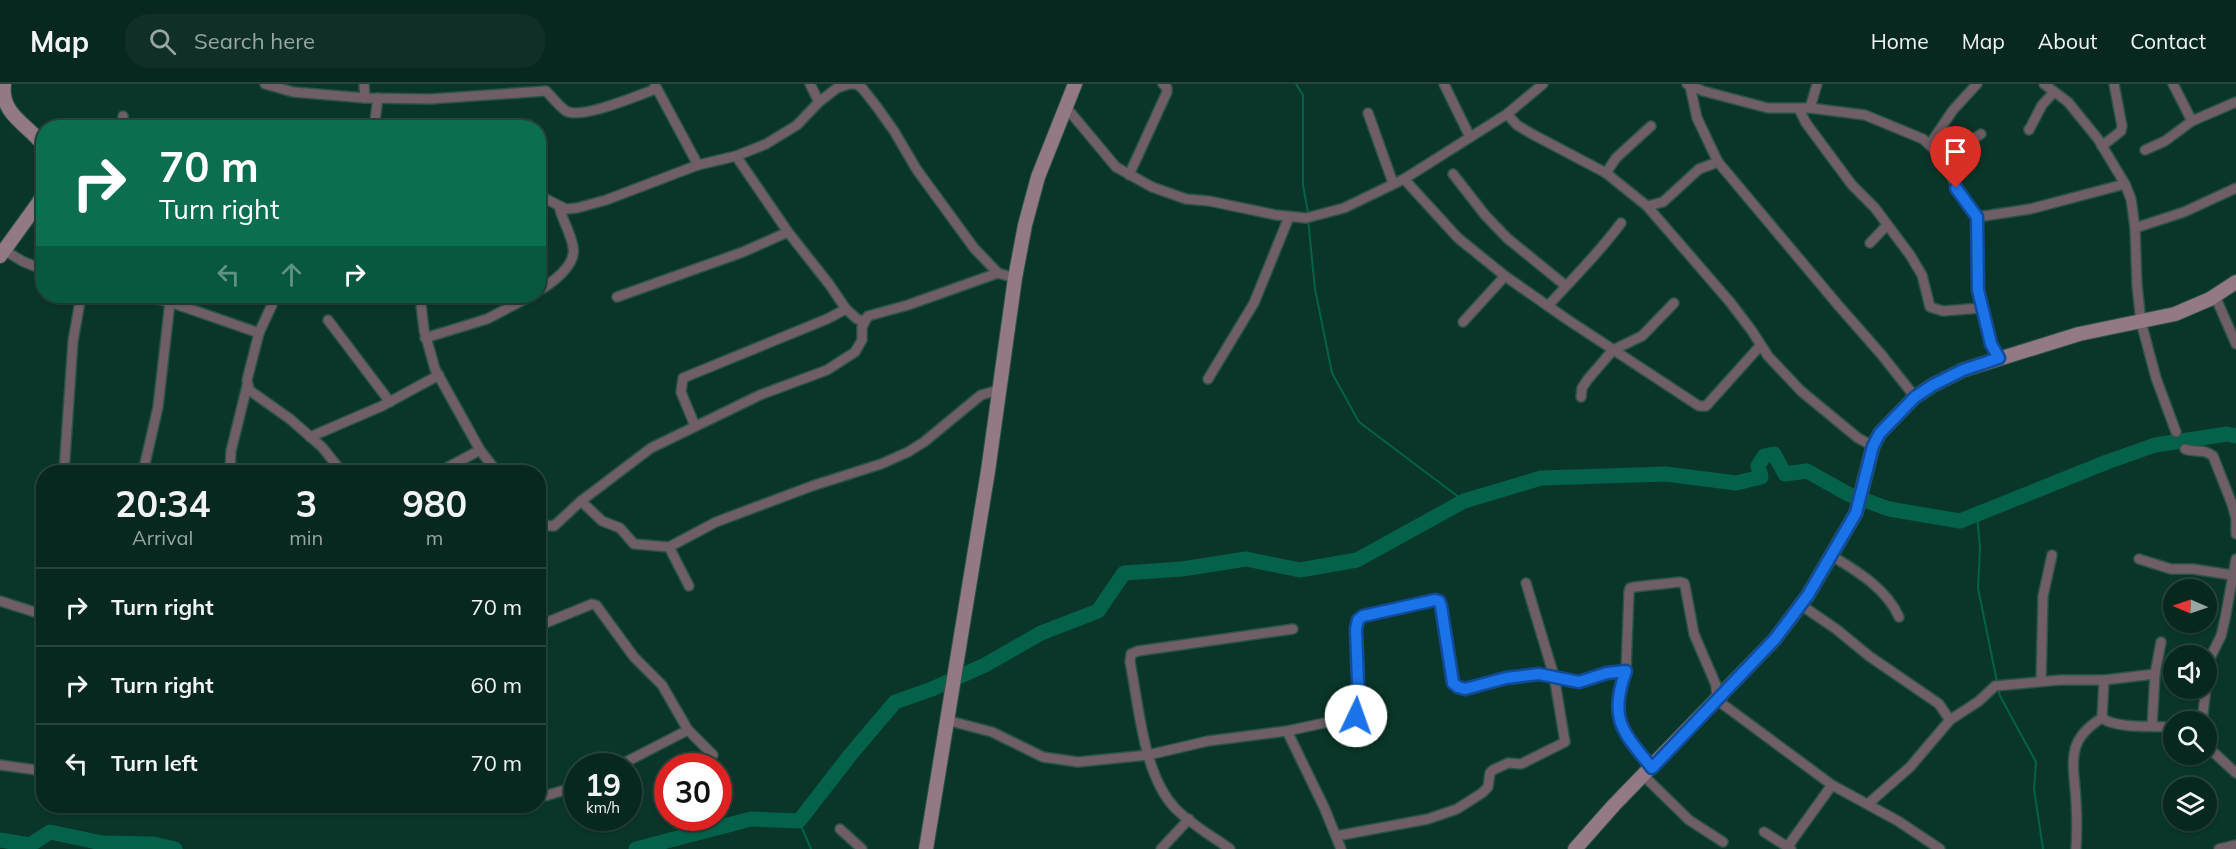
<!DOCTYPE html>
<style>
body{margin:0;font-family:Mulish,sans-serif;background:#103027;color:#f1f3f6;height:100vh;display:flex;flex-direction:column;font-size:22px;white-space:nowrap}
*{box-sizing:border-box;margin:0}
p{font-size:20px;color:#98a6a4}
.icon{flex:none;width:33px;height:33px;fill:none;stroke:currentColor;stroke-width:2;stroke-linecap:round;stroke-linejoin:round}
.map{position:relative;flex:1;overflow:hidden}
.side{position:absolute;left:36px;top:381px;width:510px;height:348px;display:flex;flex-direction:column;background:#07281e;border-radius:24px;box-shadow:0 2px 4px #0004,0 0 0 2px #28443c}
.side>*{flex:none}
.banner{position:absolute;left:36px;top:36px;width:510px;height:183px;border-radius:24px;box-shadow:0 2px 4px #0004,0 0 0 2px #28443c;background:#0b6e4f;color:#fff;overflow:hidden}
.needle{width:39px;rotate:272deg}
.buttons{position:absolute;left:2163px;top:495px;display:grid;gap:12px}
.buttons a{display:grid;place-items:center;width:54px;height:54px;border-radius:50%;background:#07281e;box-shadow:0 2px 4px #0004,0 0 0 2px #28443c;font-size:30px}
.speed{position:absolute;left:564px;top:669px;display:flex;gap:12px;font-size:30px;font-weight:700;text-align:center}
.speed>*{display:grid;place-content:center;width:78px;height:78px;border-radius:50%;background:#07281e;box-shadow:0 2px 4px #0004,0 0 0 2px #28443c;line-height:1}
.speed small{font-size:15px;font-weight:400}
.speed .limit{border:9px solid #d22;background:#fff;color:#111}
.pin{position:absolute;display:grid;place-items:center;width:51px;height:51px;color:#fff;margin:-62px -26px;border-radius:50% 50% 50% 0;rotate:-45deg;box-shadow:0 0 6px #0007}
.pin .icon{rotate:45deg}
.me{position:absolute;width:66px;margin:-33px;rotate:3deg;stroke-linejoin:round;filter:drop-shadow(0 0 4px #0008)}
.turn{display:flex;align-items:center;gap:21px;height:126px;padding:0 24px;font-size:27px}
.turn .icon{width:78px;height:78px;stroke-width:2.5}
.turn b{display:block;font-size:42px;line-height:51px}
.lanes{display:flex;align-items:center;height:57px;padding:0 24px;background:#0003;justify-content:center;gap:30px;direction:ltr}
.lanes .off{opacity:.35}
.eta{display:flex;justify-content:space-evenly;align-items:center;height:102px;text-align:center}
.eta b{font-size:36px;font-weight:700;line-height:42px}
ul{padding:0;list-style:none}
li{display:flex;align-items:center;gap:18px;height:78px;padding:0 24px;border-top:2px solid #28443c}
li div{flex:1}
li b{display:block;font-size:22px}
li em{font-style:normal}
header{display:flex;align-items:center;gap:36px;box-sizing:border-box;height:84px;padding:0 30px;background:#07281e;border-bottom:2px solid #28443c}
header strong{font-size:28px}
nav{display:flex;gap:33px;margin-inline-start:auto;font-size:21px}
.search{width:420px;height:54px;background:#103027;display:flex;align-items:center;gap:15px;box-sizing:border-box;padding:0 21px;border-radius:24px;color:#98a6a4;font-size:22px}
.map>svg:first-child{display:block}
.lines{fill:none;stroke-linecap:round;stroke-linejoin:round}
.stream{stroke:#05624a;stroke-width:2}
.river{stroke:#05624a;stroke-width:15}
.street-casing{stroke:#2a5346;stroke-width:12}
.secondary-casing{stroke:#2a5346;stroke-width:16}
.street{stroke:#6f5e66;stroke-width:9}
.secondary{stroke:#937985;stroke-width:14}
.route-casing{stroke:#114b97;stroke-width:15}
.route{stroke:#1a73e8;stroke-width:10}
</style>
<header>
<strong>Map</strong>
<div class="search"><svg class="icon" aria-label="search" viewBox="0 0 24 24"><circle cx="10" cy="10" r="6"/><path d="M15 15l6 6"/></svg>Search here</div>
<nav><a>Home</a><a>Map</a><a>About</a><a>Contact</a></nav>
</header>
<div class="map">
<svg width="2236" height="765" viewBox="0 0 2236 765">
<rect width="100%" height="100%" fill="#093628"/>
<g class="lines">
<!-- stream -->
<g class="stream">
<polyline points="1296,0 1303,11 1303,101 1308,129"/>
<polyline points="1308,135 1315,205 1332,289 1359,338 1464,417"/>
<polyline points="1977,429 1980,465 1978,504 1997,598"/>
<polyline points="1998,604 2000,612 2036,678 2034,705 2043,765"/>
<polyline points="799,737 811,765"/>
</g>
<!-- river -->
<g class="river">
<polyline points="0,756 30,761 50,748 102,759 153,760 175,765"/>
<polyline points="636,765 751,735 799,737 851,670 895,618 932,605 985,581 1041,549 1098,527 1124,489 1182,485 1246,475 1300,486 1357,476 1464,417 1541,394 1666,390 1736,399 1761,393 1758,382 1764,372 1774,370 1785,390 1807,387 1848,410 1889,425 1960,437 2107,378 2155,361 2227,350 2236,352"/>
</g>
<!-- street casing -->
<g class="street-casing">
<g id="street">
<path d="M265 0 293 8 365 14 430 15 546 7C552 13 559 22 566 27 582 36 638 11 656 5"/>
<polyline points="364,0 365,14"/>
<polyline points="810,0 819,18"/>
<polyline points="1444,0 1470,53"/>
<polyline points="1687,0 1703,7 1768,24 1810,24 1865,31 1923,55 1943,74 1957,104 1977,133 1978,206 1991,260 1999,274"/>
<polyline points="2044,0 2068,18 2098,55 2125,100 2131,115 2135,144 2137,201 2141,238 2156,294 2176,348"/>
<polyline points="2173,0 2192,37"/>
<polyline points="655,1 698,81"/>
<polyline points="1690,2 1697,34 1718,78 1838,221 1881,270 1915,313"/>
<polyline points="1065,22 1116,83 1152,103 1186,115 1209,117 1276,131 1306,134 1344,124 1404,95 1507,30 1543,0"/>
<polyline points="1810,24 1817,0"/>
<polyline points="1799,25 1806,39 1852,101 1875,124 1910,171 1922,191 1930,223 1943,227 1981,224"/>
<polyline points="1368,29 1393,99"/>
<polyline points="1507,30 1517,41 1532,50 1606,89 1647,122 1730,218 1752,247 1768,272 1801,307 1858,354 1873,362"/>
<polyline points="123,32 123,44"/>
<polyline points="374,44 378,14"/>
<polyline points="2029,45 2029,46 2042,21 2054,8"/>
<polyline points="1930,60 1953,26 1977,0"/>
<polyline points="2102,62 2121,47 2122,42 2114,0"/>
<polyline points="2145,66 2165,57 2192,37 2236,18"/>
<polyline points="736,72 788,148 829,200 846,225 857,235 864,237"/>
<polyline points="1943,74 1981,50"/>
<polyline points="1606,89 1616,74 1651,42"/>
<polyline points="1453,90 1485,131 1507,154 1566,202"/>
<polyline points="1129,91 1167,8 1167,4 1163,0"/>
<polyline points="1404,95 1458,154 1505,192 1568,236 1699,322 1706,322 1760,262"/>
<polyline points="538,111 566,125 577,124 606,116 698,81 736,72 766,60 797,41 819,18 837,4 849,0 856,0 862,4 877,23 894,47 917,86 974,164 998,189"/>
<polyline points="1647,122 1663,118 1699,85 1718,78"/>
<polyline points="1977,133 2030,125 2125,100"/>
<polyline points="2135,144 2184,128 2236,104"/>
<polyline points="1870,159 1887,141"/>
<polyline points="4,166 22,177 44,186"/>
<path d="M538 207C552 199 577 181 573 163 571 149 562 136 559 122"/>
<polyline points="143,212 170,218 259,249 247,296 249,306 290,335 322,363 342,388"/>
<polyline points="420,212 424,246 435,285 480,366 497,388"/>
<polyline points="2215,212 2236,260"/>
<polyline points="617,213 743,168 788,148"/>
<path d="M1548 222C1573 194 1599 169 1621 139"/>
<polyline points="328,236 390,318"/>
<polyline points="1463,238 1505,192"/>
<polyline points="259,249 276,212"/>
<polyline points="425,254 487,235 531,212"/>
<polyline points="1208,295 1254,219 1289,133"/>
<polyline points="1581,313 1582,304 1588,295 1613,266 1642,252 1674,219"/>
<polyline points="695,342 681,308 683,294 827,235 846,225"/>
<polyline points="310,353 382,322 439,291"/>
<path d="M2185 365C2195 369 2203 364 2213 372L2232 420 2236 434V450"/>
<polyline points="64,388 73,257 81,212"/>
<polyline points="143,388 158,323 170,218"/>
<polyline points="230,388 231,367 247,302"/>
<polyline points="439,388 480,366"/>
<polyline points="581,417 602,437 620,444 634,460 669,463 716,438 812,402 881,380 908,368 924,358 981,311 999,306"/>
<polyline points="538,441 554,442 581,417 651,364 760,311 827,286 855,268 862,256 862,243 868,232 908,221 998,189 1015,194"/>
<polyline points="669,463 689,502"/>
<path d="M1832 472C1857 487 1887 505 1899 533"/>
<polyline points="2139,475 2171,485 2193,485 2232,491"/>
<polyline points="0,517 44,531"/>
<polyline points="1801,521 1836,545 1869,572 1939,620 1950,636"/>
<polyline points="538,542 592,520 596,521 634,573 662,601 688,646 713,671"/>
<polyline points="2206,596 2209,576 2221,552 2225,535 2236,475"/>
<polyline points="2041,597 2043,512 2052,471"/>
<path d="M2102 634C2117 645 2154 642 2174 643"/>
<polyline points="2102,634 2104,596"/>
<polyline points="946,636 992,648 1043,673 1078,678 1148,671 1208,657 1287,647 1356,632 1359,624 1356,545 1358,536 1363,533 1435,516 1439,517 1441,522 1453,599 1458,603 1465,605 1506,594 1539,590 1554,592 1571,598 1579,598 1607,589 1626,587"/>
<polyline points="2202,638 2206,604"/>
<polyline points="2152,642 2155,590 2161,558"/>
<polyline points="1287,647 1324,723 1341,765"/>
<polyline points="2206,657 2211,666 2236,689"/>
<polyline points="0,681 44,687"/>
<polyline points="618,682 688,646"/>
<polyline points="1652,684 1627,653 1620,640 1619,612 1626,587 1629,508 1630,504 1634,503 1680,498 1684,499 1685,502 1694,550 1716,601 1717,616 1832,701 1898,737 1940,765"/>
<polyline points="1644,692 1689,736 1723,758"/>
<polyline points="538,714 578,702"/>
<polyline points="1869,719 1910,683 1950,636 1979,617 1995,602 2060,596 2104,596 2155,590"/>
<polyline points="483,722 506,722"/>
<polyline points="840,745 862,765"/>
<polyline points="1764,748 1791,765"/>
<polyline points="1336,752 1428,735 1457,725 1482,709 1488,703 1490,689 1493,686 1508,679 1521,680 1565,658 1554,592 1526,499"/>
<polyline points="1788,762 1832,701"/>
<polyline points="1161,765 1189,735"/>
<path d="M1230 765C1212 752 1190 740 1174 723 1143 689 1139 622 1130 578L1131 570 1138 567 1293 545"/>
<path d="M2076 765C2077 749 2077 733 2076 717 2074 680 2064 657 2102 634"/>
<polyline points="2219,765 2236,761"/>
</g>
</g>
<!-- secondary casing -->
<g class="secondary-casing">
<g id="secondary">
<path d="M4 0C0 31 29 41 44 62"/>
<polyline points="0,172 39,118 44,108"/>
<polyline points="926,765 988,387 1015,194 1025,141 1038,93 1075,0"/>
<polyline points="1575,765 1614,721 1775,555 1808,511 1856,429 1873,362 1880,349 1915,313 1933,301 1963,286 2079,250 2175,230 2210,215 2236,198"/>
</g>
</g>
<!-- street -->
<use href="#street" class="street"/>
<!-- secondary -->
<use href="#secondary" class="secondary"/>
</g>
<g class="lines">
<!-- route casing -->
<g class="route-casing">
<path id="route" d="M1356 632 1359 624 1356 545 1358 536 1363 532 1435 516 1439 517 1441 522 1453 599 1458 603 1465 605 1506 594 1539 590 1579 598 1607 589 1626 587C1608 635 1623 648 1652 684L1775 555 1808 511 1856 429 1873 362 1880 349 1915 313 1933 301 1963 286 1999 274 1991 260 1978 206 1977 133 1956 104"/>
</g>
<!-- route -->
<use href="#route" class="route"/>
</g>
</svg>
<div class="buttons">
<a><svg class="needle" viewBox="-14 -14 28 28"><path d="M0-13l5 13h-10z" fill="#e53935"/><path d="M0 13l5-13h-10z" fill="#98a6a4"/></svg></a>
<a><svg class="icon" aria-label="sound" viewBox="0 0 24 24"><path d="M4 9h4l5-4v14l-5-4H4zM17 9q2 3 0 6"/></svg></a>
<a><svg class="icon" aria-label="search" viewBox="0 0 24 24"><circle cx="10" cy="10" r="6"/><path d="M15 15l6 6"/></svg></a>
<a><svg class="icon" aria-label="layers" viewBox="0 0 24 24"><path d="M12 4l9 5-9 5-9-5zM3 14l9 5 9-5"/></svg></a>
</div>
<div class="speed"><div>19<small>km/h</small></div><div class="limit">30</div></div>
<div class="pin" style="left:1956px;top:104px;background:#d93025"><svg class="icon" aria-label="arrive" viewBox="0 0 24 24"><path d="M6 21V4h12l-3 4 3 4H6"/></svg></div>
<svg class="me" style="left:1356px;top:632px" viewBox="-20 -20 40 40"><circle r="19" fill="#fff"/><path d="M0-13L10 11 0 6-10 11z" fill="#1a73e8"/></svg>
<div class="banner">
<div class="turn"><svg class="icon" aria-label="right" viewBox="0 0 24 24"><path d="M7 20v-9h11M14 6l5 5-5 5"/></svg><div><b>70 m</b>Turn right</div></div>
<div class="lanes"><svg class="icon off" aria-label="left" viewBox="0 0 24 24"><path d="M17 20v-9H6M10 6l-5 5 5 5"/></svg><svg class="icon off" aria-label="ahead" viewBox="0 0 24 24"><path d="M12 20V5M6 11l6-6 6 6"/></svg><svg class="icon" aria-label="right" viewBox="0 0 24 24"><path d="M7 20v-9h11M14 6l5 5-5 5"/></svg></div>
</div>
<section class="side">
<div class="eta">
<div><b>20:34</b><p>Arrival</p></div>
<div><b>3</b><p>min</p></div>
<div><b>980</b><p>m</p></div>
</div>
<ul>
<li><svg class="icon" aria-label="right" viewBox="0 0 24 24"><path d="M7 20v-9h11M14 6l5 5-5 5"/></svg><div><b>Turn right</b></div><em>70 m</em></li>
<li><svg class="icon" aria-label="right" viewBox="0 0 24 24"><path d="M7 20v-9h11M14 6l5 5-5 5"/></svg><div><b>Turn right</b></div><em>60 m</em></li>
<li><svg class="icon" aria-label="left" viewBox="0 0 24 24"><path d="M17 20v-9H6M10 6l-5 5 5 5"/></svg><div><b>Turn left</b></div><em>70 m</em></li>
</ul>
</section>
</div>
